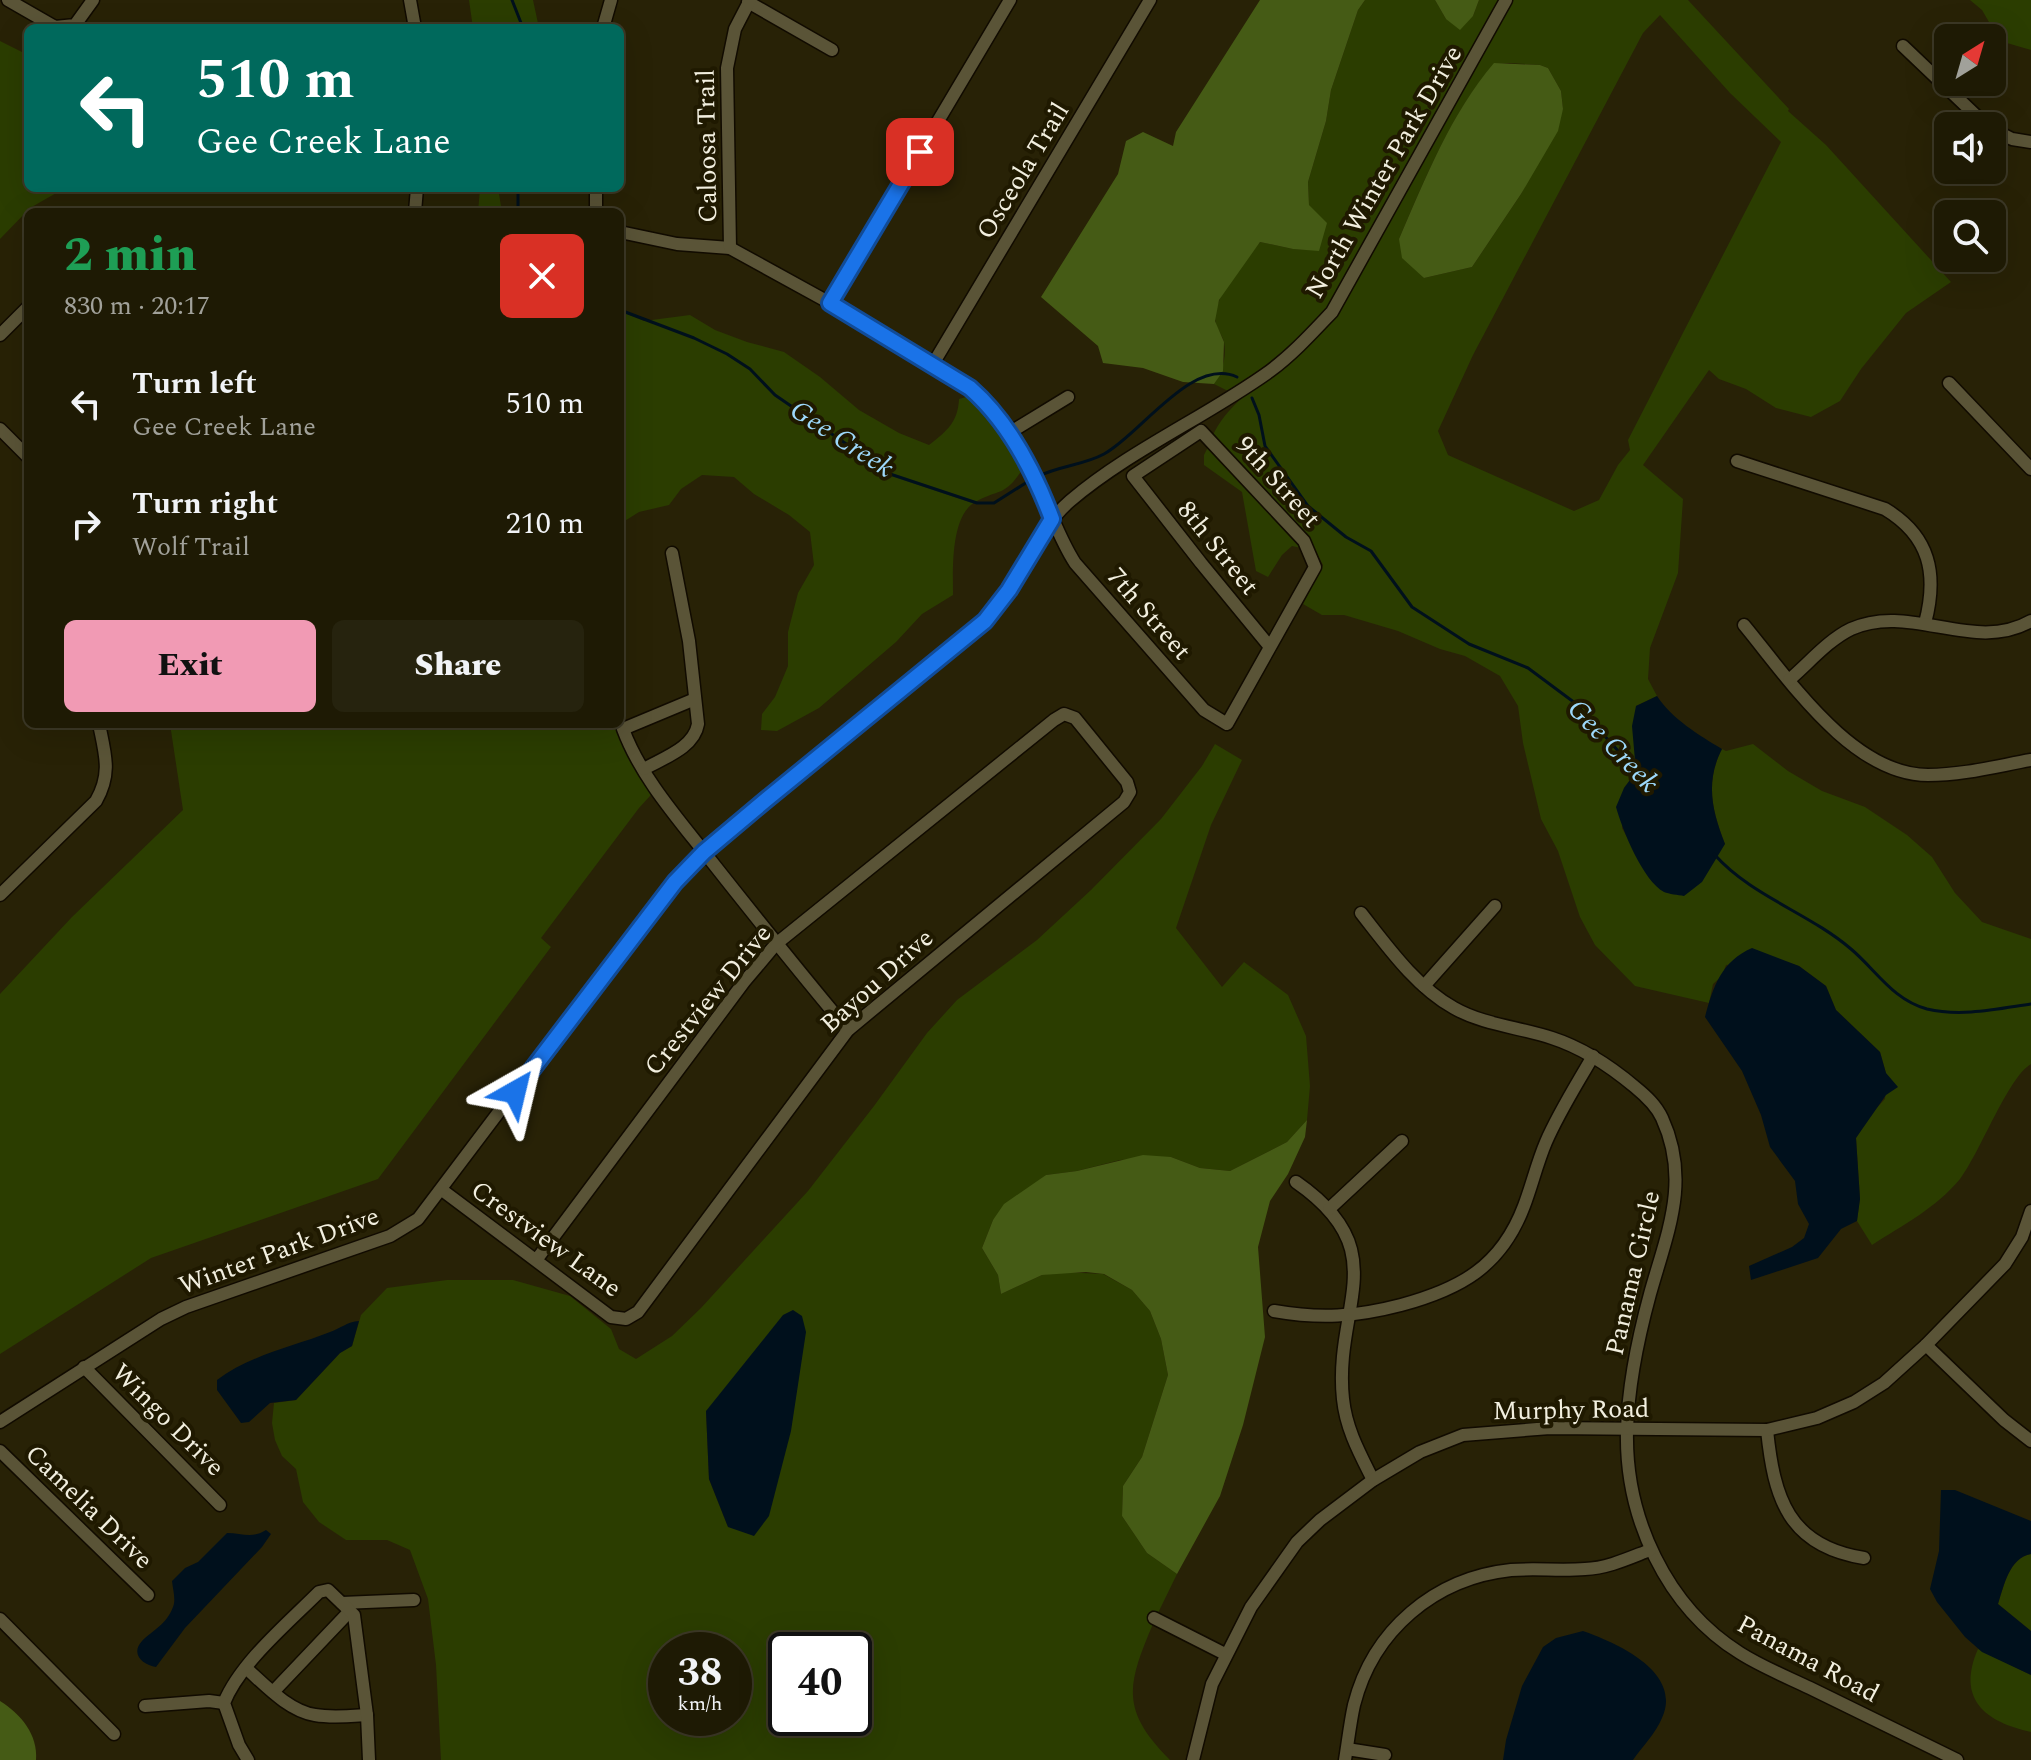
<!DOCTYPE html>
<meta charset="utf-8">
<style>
body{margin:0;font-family:Spectral,serif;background:#26230e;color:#f1f3f6;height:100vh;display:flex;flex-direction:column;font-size:30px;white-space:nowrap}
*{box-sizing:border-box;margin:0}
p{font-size:26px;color:#a1a19a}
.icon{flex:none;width:44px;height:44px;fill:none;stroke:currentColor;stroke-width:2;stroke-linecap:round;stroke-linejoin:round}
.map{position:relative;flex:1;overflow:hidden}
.panel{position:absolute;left:24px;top:208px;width:600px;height:520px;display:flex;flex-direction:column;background:#1e1a04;border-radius:12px;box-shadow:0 8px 32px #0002,0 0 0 2px #3c3826}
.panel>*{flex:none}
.banner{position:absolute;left:24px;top:24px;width:600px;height:168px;border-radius:12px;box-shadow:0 8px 32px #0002,0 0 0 2px #3c3826;background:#00695c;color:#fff;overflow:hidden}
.needle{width:52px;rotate:37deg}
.fabs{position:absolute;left:1934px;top:24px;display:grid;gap:16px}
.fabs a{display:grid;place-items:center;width:72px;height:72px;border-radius:12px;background:#1e1a04;box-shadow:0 8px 32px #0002,0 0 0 2px #3c3826;font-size:40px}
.speed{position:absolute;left:648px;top:1632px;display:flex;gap:16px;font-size:40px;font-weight:700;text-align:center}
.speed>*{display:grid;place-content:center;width:104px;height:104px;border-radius:50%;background:#1e1a04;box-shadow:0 8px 32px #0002,0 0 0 2px #3c3826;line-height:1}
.speed small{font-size:20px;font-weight:400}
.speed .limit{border:4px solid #111;border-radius:12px;background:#fff;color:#111}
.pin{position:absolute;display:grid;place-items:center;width:68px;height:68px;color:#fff;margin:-34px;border-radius:16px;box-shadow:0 4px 12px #0006}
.me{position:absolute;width:88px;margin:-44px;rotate:37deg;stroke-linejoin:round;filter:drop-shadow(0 0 6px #0008)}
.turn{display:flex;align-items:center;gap:28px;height:168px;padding:0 40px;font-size:36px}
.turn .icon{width:104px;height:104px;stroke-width:2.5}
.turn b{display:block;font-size:56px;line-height:68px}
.round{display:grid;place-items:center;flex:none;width:84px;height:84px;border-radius:12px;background:#26230e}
.overview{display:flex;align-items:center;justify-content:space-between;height:136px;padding:0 40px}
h1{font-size:48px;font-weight:800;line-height:60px;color:#1e9e55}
.cta{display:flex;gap:16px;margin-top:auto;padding:16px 40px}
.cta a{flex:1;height:92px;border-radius:12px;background:#f19ab4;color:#111;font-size:32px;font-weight:800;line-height:92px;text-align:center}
.cta a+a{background:#26230e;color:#f1f3f6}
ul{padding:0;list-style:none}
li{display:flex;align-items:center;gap:24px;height:120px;padding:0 40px}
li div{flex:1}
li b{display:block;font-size:30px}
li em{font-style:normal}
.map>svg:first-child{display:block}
.green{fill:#2b3d00;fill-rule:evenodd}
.forest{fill:#455b15}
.water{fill:#00101c}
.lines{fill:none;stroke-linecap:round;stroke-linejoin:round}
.stream{stroke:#00101c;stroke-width:3}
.minor-casing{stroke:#110b00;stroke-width:15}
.minor{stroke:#5a5437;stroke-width:12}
.route-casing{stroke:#114b97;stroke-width:20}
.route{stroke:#1a73e8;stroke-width:14}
.labels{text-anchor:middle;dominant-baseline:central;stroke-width:8;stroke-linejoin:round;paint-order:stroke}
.street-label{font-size:26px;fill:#f2efdf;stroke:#1f1900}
.water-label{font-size:28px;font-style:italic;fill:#9dd8fa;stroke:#1f1900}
</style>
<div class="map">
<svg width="2031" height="1760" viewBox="0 0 2031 1760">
<rect width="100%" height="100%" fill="#282206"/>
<!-- green -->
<g class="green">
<polygon points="469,0 533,0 539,28 473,28"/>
<path d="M1365 0H1435L1446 19 1473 16 1479 0H1499L1327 309C1297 342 1266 367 1228 391L1214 384C1222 372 1227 357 1224 342 1222 334 1215 327 1215 318 1217 290 1244 263 1260 242L1293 249 1319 250 1309 205 1308 182 1326 121 1331 90 1358 10Z"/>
<path d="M1512 0H1688L1789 109 1788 111 1826 145 1951 282 1906 313 1861 369 1840 401 1811 417 1776 408 1746 389 1719 379 1709 370 1643 465 1683 499 1678 573 1650 648 1648 679 1657 696 1636 706V772L1624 788 1622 828 1650 879 1725 844C1712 811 1705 782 1722 749L1726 751 1753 744 1788 771 1822 791 1865 807 1907 835 1932 857 1955 893 1982 922 2031 939V1064C2008 1077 1980 1153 1960 1179 1936 1208 1903 1225 1872 1245L1857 1221 1860 1198 1856 1138 1870 1115 1885 1099 1886 1073 1880 1052 1836 1010 1826 986 1799 966 1777 959 1726 965 1722 976 1713 984 1709 1003 1635 986 1595 945 1580 917 1558 851 1541 819 1523 743 1518 706 1500 676 1465 656 1440 649 1398 631 1344 615H1322L1303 604 1323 565 1309 538 1213 435C1231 398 1267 381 1298 355 1312 343 1324 328 1336 315ZM1660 15 1730 93 1781 142 1628 440 1630 450 1618 465 1599 500 1574 511 1448 455 1438 431 1473 355 1643 33ZM1509 63 1540 65 1548 68 1561 91 1563 109 1521 194 1472 267 1424 278 1399 239C1425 179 1451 113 1494 64Z"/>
<polygon points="1970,0 2031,0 2031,50 2000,41 1982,10"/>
<polygon points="0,41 28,55 28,188 65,188 30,208 0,239"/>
<polygon points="480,188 498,188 502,212 478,212"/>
<path d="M620 311 644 321 690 315 715 330 747 342 784 352 820 377 859 410 899 433 929 445C947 431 958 422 959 399L970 396C993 417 1008 442 1022 470 1005 496 1000 489 977 501 950 514 953 569 953 595L922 614 896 642 819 708 777 731 761 730 762 714 775 697 788 666V632L798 593 814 565 810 532 789 515 754 494 734 477 702 475 681 489 669 505 639 512 620 524Z"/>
<polygon points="1208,447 1299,544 1301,548 1292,546 1282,555 1268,577 1256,571 1242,492 1204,465 1204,455"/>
<polygon points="170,724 615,724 617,734 660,785 639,808 541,938 551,947 378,1179 151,1258 0,1354 0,994 72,917 183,810"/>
<path d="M1215 744 1242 760 1211 825 1176 928 1222 987 1244 962 1288 995 1306 1036 1310 1086 1307 1120 1287 1142 1230 1171 1200 1168 1171 1157 1120 1160 1077 1171 1046 1175 993 1220 982 1248 998 1275 1001 1294 1042 1275 1061 1272 1103 1274 1132 1290 1150 1311 1161 1339 1168 1375 1142 1457 1123 1486 1122 1516 1147 1553 1177 1574 1158 1613 1152 1610 1147 1620 1153 1624C1127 1685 1120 1710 1170 1760H441L436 1665 428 1599 410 1550 387 1540H346L319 1522 303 1502 296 1469 282 1456 275 1440 272 1423 274 1403 296 1400 340 1353 352 1346 361 1315 387 1288 447 1280H513L570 1296 611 1329 619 1349 636 1359 672 1336 701 1308 808 1191 874 1106 927 1033 957 1000 1037 940 1091 890 1161 819 1202 766ZM706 1411 728 1527 709 1479ZM666 1650H734V1718H666ZM786 1650H854V1718H786Z"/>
<path d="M2031 1554V1631L1998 1604C2004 1586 2009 1558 2031 1554Z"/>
<path d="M1978 1649 2031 1675V1732C1985 1722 1956 1699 1978 1649Z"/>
</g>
<!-- forest -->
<g class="forest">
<polygon points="1260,0 1365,0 1358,10 1331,90 1326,121 1308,182 1309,205 1327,223 1319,251 1293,249 1260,242 1219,300 1215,321 1224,342 1223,371 1214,384 1183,382 1143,368 1103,363 1098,346 1041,297 1118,174 1126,141 1143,132 1173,146 1176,132"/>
<polygon points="1435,0 1479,0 1473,16 1460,30 1446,19"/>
<path d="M1494 63 1540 65 1548 68 1561 91 1563 109 1558 131 1521 194 1472 267 1424 278 1402 258 1399 239C1425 179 1451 113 1494 63Z"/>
<polygon points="1307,1120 1305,1137 1288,1174 1270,1201 1258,1247 1265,1337 1243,1425 1220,1496 1177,1574 1147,1553 1122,1516 1123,1486 1142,1457 1168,1375 1161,1339 1150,1311 1132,1290 1104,1274 1086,1272 1042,1275 1001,1294 998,1275 982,1248 993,1220 1004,1204 1046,1175 1077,1171 1143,1155 1171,1157 1200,1168 1230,1171 1287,1142"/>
<path d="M0 1701C21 1714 38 1735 36 1760H0Z"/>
</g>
<!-- water -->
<g class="water">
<path d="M1657 696C1672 719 1699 735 1722 749 1705 782 1712 811 1725 844L1702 882 1684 896C1678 895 1669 894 1664 892 1643 881 1622 829 1616 807L1624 788 1636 772 1632 726 1636 706Z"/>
<path d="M1752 948 1799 966 1826 986 1836 1010 1880 1052 1886 1073 1898 1087 1886 1095 1856 1138 1860 1199 1857 1221 1841 1229 1818 1258 1751 1280 1749 1266 1792 1247 1804 1238 1809 1224 1798 1204 1795 1181 1770 1147 1761 1115 1742 1071 1705 1017C1713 986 1722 961 1752 948Z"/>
<polygon points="793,1310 802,1316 806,1332 791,1431 769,1516 754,1536 728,1527 709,1479 706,1411 783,1315"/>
<path d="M359 1321 352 1346 340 1353 296 1400 270 1403 249 1422 241 1423 217 1390V1380C250 1355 292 1347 330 1332 341 1328 347 1322 359 1321Z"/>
<path d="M1941 1490H1955L2031 1521V1554C2009 1558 2004 1586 1998 1604L2031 1631V1675L1982 1652 1965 1637 1937 1602 1930 1589 1939 1551Z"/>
<path d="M266 1530 271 1534 262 1547 185 1628 156 1667C143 1665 130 1654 142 1641 154 1629 166 1625 173 1607 176 1600 173 1590 172 1581L185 1568 198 1562 227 1533C242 1533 252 1539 266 1530Z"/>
<path d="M1583 1631C1617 1643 1683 1672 1662 1718 1656 1733 1642 1747 1633 1760H1503L1506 1740 1522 1686 1543 1647 1556 1638Z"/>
</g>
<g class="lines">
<!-- stream -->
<g class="stream">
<polyline points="512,0 523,28"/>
<polyline points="518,212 518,188"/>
<polyline points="620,310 694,338 727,354 750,369 775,395 890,474 977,503 994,503 1032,479"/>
<polyline points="1252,398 1259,415 1265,446 1308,506 1346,537 1371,551 1412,607 1469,644 1528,668 1575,703 1638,773"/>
<path d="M1039 476C1059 466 1084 465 1104 454 1140 435 1192 356 1237 377"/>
<path d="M1714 854C1751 896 1809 913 1851 949 1876 970 1893 1000 1927 1009 1961 1017 1997 1009 2031 1004"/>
</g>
<!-- minor casing -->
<g class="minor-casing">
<g id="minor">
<polyline points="8,0 55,27 75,25 93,0"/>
<polyline points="410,0 415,28"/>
<polyline points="748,2 832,50"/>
<polyline points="603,28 611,0"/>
<polyline points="1903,46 1987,126"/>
<polyline points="1992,129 2012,139 2031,142"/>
<polyline points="596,188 596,212"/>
<polyline points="415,212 417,188"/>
<path d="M620 232 677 244 730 248 830 303 970 388C1004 418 1028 460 1045 501 1055 523 1062 543 1075 563L1204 710 1227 724 1315 567 1304 541 1201 431 1133 476 1201 563 1270 647"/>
<polyline points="730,248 727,68 735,29 750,0"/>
<polyline points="830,303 1010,0"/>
<polyline points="0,335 28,307"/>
<polyline points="933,364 1150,0"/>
<polyline points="1949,383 2031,469"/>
<polyline points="0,429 28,457"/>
<polyline points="1009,433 1068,397"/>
<path d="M1737 461 1885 509C1930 536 1938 574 1925 623"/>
<path d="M1744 625C1788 678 1852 775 1928 775 1963 775 1997 766 2031 760"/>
<path d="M1789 680C1808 664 1828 640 1851 629 1910 602 1974 654 2031 621"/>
<path d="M695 699 623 729C641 778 680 821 712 862 757 919 802 975 848 1030"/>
<path d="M644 769C663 758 694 748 698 724L689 641 672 553"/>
<path d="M0 895 96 801C112 773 105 754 99 724"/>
<path d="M1361 913C1387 946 1416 987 1454 1008 1484 1025 1519 1027 1552 1038 1583 1048 1610 1066 1635 1087 1646 1096 1656 1105 1662 1118 1691 1181 1667 1233 1650 1294 1638 1338 1628 1385 1627 1431 1625 1517 1666 1607 1740 1653 1762 1667 1787 1677 1810 1688 1859 1712 1908 1736 1957 1760"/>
<polyline points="1424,986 1495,906"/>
<path d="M1296 1182C1397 1252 1333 1306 1343 1399 1346 1429 1360 1454 1373 1480"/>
<polyline points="442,1190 611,1317 626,1319 638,1312 848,1030 1124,802 1130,792 1127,782 1075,718 1064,714 1054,720 776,944 744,982 537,1259"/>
<polyline points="1329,1209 1402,1141"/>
<path d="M1274 1311C1320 1319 1355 1317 1401 1305 1460 1289 1501 1267 1524 1206 1532 1185 1537 1163 1546 1142 1559 1112 1577 1084 1593 1056"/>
<polyline points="1926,1345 2004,1420 2031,1441"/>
<polyline points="84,1367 220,1505"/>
<path d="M0 1422 161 1319 186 1307 390 1236 418 1219 643 921 704 852 985 621C1016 585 1036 530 1070 501 1130 450 1206 417 1270 371 1293 354 1312 333 1332 312L1506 0"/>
<path d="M1767 1430C1774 1498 1788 1546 1864 1558"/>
<polyline points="0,1451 148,1595"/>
<polyline points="342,1603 414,1600"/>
<polyline points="1154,1618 1225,1654"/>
<polyline points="0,1619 114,1734"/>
<path d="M247 1669C266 1686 289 1711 315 1715 332 1718 350 1716 367 1715"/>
<polyline points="273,1692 350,1611"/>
<polyline points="145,1706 209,1701 224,1703"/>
<polyline points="1347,1749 1385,1755"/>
<path d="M248 1760 239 1745 224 1703C240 1663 288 1623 319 1592L328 1590 354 1615 367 1715 369 1760"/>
<polyline points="1193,1760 1212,1684 1251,1607 1297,1542 1320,1520 1373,1480 1420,1452 1463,1435 1550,1428 1767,1430 1817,1418 1854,1402 1884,1383 1926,1345 2005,1264 2022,1237 2031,1211"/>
<path d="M1345 1760C1348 1742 1350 1723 1354 1705 1373 1630 1435 1578 1511 1570 1536 1568 1560 1571 1585 1569 1608 1568 1629 1558 1650 1550"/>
</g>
</g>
<!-- minor -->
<use href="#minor" class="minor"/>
</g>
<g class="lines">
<!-- route casing -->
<g class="route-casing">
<path id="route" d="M515 1092 675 882 704 852 767 799 985 621 1009 590 1052 519C1034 471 1009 422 970 388L830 303 920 152"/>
</g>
<!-- route -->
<use href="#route" class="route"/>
</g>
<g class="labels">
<!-- street labels -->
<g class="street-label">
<text transform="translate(707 146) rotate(-91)">Caloosa Trail</text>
<text transform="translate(1023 171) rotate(-59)">Osceola Trail</text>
<text transform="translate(1384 172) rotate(-60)">North Winter Park Drive</text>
<text transform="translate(1278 482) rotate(48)">9th Street</text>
<text transform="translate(1218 548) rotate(51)">8th Street</text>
<text transform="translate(1149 614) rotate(49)">7th Street</text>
<text transform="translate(877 981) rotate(-42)">Bayou Drive</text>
<text transform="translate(708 1000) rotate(-51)">Crestview Drive</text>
<text transform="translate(546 1239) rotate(36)">Crestview Lane</text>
<text transform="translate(279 1251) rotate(-20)">Winter Park Drive</text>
<text transform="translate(1633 1273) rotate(-77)">Panama Circle</text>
<text transform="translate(1571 1410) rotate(-1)">Murphy Road</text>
<text transform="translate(168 1420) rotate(45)">Wingo Drive</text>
<text transform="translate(89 1507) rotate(44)">Camelia Drive</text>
<text transform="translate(1808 1659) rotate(28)">Panama Road</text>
</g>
<!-- water labels -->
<g class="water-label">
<text transform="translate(842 439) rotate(33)">Gee Creek</text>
<text transform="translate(1613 746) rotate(46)">Gee Creek</text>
</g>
</g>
</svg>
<div class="fabs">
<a><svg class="needle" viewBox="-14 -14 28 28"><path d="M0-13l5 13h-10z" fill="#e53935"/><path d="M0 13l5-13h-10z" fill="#a1a19a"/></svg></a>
<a><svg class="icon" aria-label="sound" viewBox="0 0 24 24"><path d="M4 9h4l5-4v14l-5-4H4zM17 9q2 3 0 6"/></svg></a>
<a><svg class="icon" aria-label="search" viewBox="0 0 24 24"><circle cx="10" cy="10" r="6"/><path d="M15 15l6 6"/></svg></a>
</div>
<div class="speed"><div>38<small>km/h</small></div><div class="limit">40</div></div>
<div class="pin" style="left:920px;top:152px;background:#d93025"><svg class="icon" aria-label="arrive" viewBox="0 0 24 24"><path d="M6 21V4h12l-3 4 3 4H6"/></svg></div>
<svg class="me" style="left:515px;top:1092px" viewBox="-20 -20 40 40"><path d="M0-17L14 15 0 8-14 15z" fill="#1a73e8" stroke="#fff" stroke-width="4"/></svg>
<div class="banner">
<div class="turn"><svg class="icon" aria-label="left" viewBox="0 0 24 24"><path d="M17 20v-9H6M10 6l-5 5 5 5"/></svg><div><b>510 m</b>Gee Creek Lane</div></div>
</div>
<section class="panel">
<div class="overview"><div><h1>2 min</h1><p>830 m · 20:17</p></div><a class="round" style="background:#d93025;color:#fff"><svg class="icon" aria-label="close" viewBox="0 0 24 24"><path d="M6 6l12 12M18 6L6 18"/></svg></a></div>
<ul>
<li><svg class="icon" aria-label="left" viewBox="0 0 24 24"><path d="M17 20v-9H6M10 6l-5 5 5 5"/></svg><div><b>Turn left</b><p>Gee Creek Lane</p></div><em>510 m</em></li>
<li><svg class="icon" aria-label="right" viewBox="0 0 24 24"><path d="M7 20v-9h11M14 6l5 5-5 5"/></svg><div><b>Turn right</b><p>Wolf Trail</p></div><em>210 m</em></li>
</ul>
<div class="cta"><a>Exit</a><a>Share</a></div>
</section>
</div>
